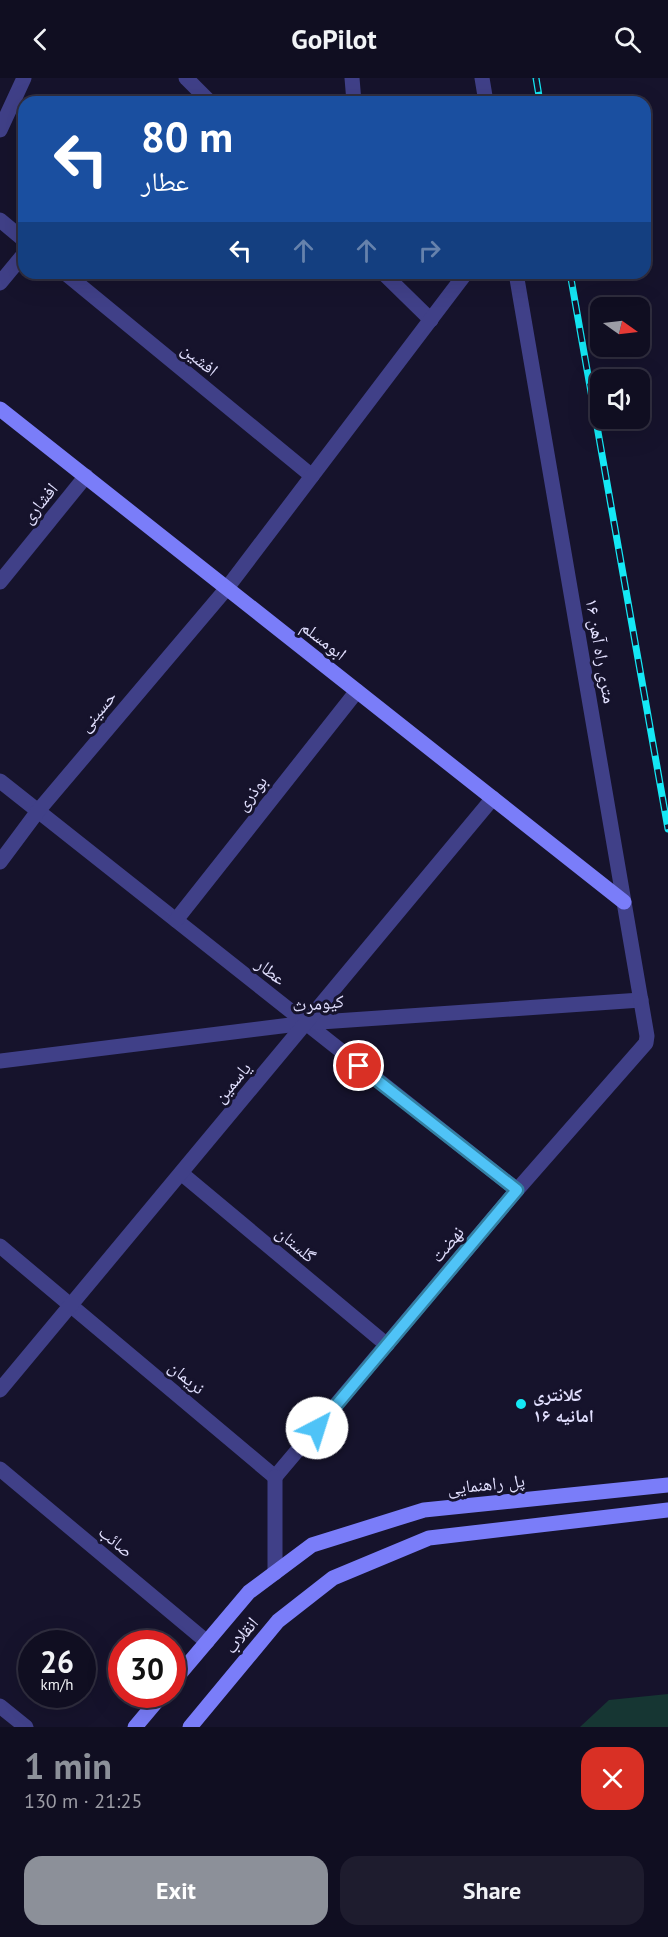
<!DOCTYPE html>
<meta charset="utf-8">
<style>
body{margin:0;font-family:"PT Sans","Noto Naskh Arabic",sans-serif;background:#1e1c2e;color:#f1f3f6;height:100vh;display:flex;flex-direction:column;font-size:22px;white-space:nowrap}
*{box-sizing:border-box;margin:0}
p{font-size:20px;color:#9c9ca5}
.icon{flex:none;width:33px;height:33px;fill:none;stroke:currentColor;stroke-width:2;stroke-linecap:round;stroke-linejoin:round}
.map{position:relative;height:1649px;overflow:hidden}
.sheet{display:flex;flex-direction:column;background:#100e21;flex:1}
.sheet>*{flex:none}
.top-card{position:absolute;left:18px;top:18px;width:633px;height:183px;border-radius:18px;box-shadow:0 6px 24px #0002,0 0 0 2px #302e3f;background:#1a4fa0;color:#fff;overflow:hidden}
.needle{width:39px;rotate:104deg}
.controls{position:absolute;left:590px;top:219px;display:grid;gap:12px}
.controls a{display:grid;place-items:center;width:60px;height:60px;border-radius:12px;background:#100e21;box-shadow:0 6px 24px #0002,0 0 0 2px #302e3f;font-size:30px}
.speed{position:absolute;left:18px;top:1552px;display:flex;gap:12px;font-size:30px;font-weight:700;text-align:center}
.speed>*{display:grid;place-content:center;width:78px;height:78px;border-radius:50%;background:#100e21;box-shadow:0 6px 24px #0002,0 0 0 2px #302e3f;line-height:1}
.speed small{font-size:15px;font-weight:400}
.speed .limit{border:9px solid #d22;background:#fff;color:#111}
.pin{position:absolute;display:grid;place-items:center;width:51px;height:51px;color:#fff;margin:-26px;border:3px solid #fff;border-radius:50%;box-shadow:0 2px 6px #0007}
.me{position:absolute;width:66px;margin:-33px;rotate:40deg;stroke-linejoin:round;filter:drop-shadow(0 0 4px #0008)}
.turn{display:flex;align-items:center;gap:21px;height:126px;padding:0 24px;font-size:27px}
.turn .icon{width:78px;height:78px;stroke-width:2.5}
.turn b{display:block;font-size:42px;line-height:51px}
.lanes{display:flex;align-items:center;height:57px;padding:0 24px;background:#0003;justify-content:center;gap:30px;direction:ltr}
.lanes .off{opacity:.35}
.round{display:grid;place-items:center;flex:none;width:63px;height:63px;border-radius:18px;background:#1e1c2e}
.summary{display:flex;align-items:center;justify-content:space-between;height:102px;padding:0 24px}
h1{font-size:36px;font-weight:800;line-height:45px;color:#8c9099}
.primary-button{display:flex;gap:12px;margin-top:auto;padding:12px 24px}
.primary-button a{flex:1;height:69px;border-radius:18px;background:#8c9099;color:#fff;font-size:24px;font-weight:800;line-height:69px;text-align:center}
.primary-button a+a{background:#1e1c2e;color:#f1f3f6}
header{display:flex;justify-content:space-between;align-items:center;height:78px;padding:0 24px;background:#100e21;font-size:27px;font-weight:800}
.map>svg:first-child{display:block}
.green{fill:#163633}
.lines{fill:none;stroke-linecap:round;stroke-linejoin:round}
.street{stroke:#404088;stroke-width:15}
.secondary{stroke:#7a7df9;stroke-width:15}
.rail-casing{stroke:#14e8f5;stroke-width:7}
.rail{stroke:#16132c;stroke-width:4.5;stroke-dasharray:14;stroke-linecap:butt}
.route-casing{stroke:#337fa1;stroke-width:15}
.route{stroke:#4fc3f7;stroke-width:10}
.poi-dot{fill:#14e8f5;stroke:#16132c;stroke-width:2}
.labels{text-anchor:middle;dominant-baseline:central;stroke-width:6;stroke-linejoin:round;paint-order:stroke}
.street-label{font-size:18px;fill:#e1dffe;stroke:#16132c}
.poi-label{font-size:18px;font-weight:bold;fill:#e1dffe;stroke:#16132c;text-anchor:start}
</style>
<header><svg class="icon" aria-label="back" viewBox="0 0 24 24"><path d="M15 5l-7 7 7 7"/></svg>GoPilot<svg class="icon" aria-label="search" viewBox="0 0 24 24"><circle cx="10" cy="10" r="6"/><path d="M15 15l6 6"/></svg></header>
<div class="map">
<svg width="668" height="1649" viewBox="0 0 668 1649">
<rect width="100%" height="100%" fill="#16132c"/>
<!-- green -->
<polygon class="green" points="668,1616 668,1649 580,1649 609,1622"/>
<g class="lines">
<!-- street -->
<g class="street">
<polyline points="186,0 210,24"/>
<polyline points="352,0 354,24"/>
<polyline points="482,0 486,24"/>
<polyline points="0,52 24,0"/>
<polyline points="0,142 24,162"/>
<polyline points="65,195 312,398"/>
<polyline points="383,195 431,242"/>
<polyline points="0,205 24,176"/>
<polyline points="0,504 86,398"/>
<polyline points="0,703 517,1112"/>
<polyline points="0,784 38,733 227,510 466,195"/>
<polyline points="176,842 357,613"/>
<polyline points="0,983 306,945 641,922"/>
<polyline points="181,1095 387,1267"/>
<polyline points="0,1168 275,1399"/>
<polyline points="0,1312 493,720"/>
<polyline points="0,1391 207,1564"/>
<polyline points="275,1399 517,1112 646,965 647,958 516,195"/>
<polyline points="275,1495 275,1399"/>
<polyline points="0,1628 26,1649"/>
</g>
<!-- secondary -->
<g class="secondary">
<polyline points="0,331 624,824"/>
<polyline points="172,1605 249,1514 312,1467 424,1432 668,1407"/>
<polyline points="135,1649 162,1617"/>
<polyline points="190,1649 278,1543 333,1500 429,1460 668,1432"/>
</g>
<!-- rail casing -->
<g class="rail-casing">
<g id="rail">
<polyline points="536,0 540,24"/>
<polyline points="570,195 668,751"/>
</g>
</g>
<!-- rail -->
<use href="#rail" class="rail"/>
</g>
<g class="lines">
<!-- route casing -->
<g class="route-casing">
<polyline id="route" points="317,1350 517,1112 359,988"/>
</g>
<!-- route -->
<use href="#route" class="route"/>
</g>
<!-- markers -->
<circle class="poi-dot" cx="521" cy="1326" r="6"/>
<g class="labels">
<!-- street labels -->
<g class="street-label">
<text transform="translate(200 281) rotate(39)">افشین</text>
<text transform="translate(39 425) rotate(-51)">افشاری</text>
<text transform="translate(324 562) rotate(38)">ابومسلم</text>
<text transform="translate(601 573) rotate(80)">۱۶ متری راه آهن</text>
<text transform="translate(97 633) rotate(-50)">حسینی</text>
<text transform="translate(251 715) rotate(-52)">بوذری</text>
<text transform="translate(271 893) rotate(38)">عطار</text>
<text transform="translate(318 925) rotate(-5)">کیومرث</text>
<text transform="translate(232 1004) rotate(-50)">یاسمین</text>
<text transform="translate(296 1166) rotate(40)">گلستان</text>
<text transform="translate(447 1166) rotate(-50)">نهضت</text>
<text transform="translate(187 1299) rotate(40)">نریمان</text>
<text transform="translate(486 1406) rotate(-6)">پل راهنمایی</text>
<text transform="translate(116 1463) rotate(40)">صائب</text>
<text transform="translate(241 1557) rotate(-50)">انقلاب</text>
</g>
<!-- poi labels -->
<g class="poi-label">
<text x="533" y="1316">کلانتری<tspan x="533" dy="21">۱۶ امانیه</tspan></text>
</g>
</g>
</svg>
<div class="controls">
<a><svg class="needle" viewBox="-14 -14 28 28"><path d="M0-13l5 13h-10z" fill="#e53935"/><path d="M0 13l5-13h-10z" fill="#9c9ca5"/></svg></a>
<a><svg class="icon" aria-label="sound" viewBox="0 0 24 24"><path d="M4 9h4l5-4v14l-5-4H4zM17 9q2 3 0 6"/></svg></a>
</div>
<div class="speed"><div>26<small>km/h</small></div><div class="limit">30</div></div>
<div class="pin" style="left:359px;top:988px;background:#d93025"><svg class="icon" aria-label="arrive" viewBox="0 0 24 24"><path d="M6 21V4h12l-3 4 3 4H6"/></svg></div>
<svg class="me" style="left:317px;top:1350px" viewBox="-20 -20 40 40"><circle r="19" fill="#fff"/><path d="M0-13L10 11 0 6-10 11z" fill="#4fc3f7"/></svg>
<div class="top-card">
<div class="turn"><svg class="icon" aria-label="left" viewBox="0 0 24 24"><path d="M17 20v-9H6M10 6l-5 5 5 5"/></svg><div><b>80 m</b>عطار</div></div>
<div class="lanes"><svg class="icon" aria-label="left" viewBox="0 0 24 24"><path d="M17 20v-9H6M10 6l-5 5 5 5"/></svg><svg class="icon off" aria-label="ahead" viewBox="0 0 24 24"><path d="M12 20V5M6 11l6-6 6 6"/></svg><svg class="icon off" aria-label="ahead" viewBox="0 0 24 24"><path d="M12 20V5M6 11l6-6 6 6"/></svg><svg class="icon off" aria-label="right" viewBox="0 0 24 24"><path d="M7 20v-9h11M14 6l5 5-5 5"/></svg></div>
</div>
</div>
<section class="sheet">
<div class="summary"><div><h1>1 min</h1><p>130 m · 21:25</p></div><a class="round" style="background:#d93025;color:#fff"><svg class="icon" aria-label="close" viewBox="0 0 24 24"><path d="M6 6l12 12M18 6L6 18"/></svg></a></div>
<div class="primary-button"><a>Exit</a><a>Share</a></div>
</section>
